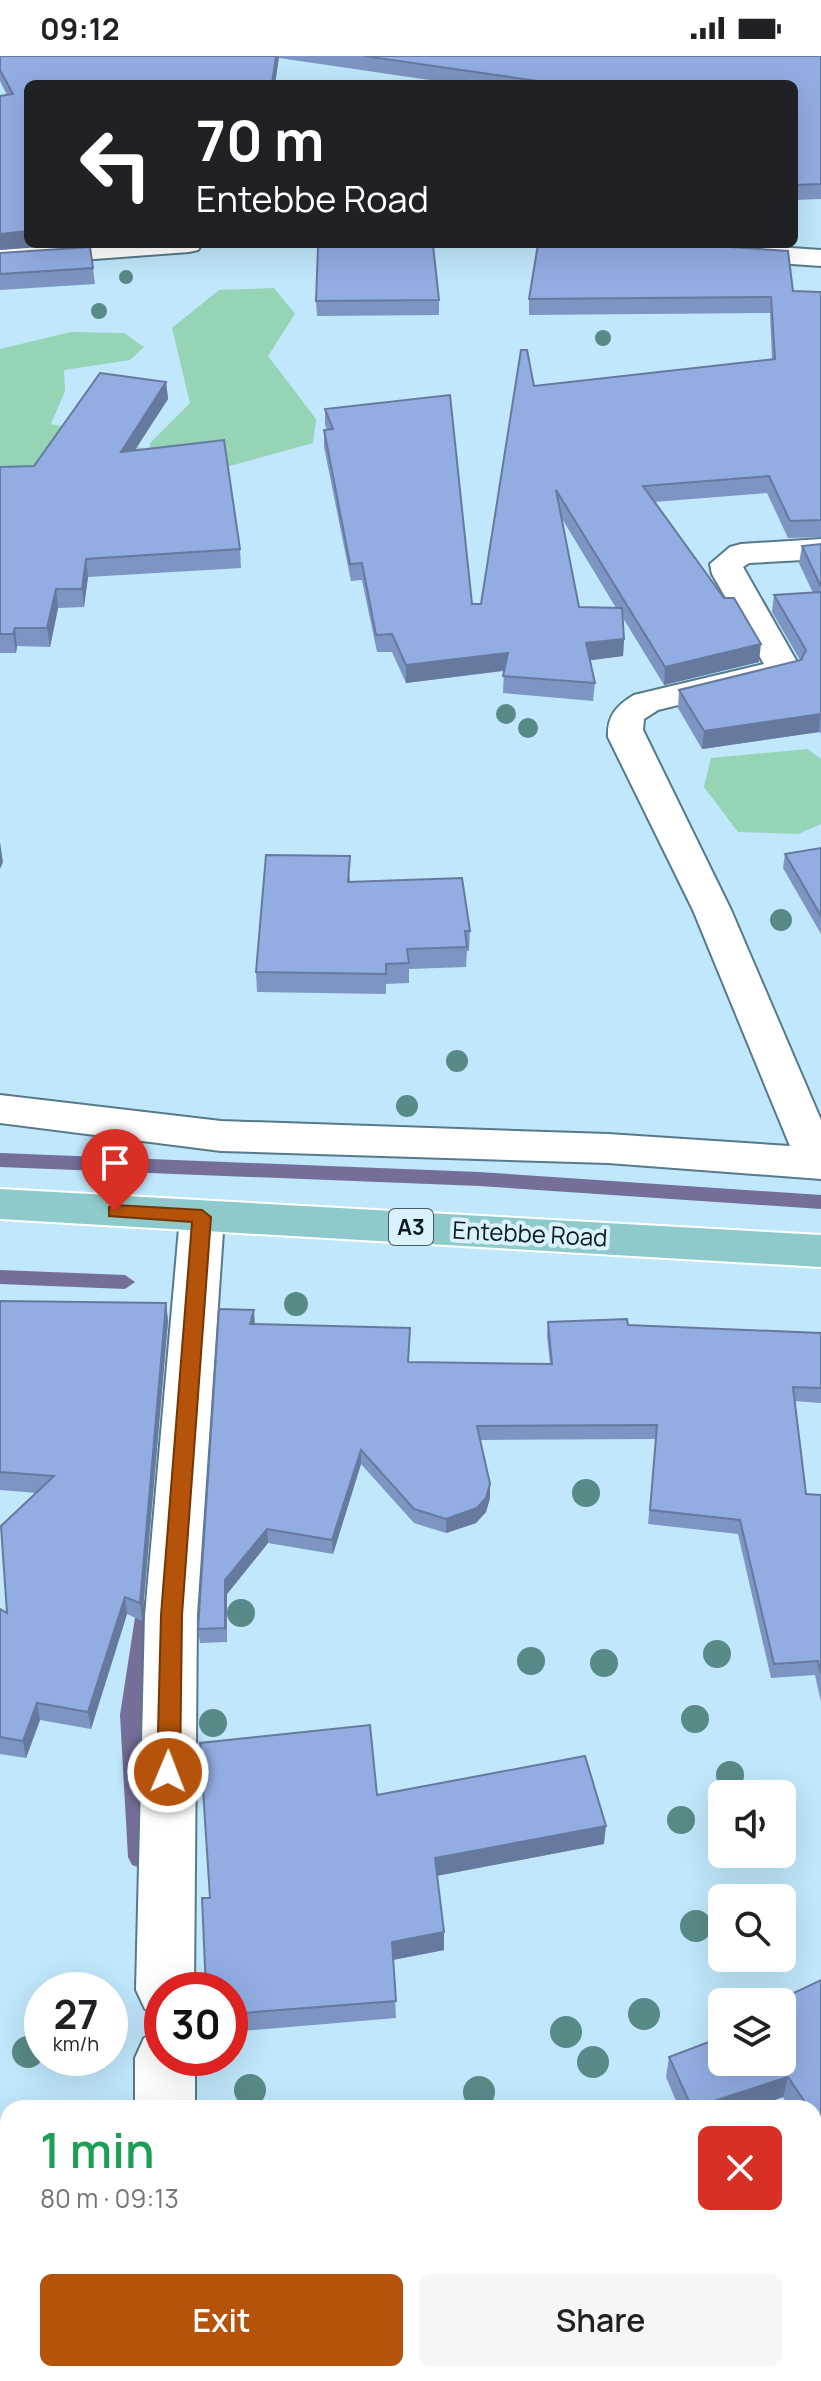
<!DOCTYPE html>
<meta charset="utf-8">
<style>
body{margin:0;font-family:Manrope,sans-serif;background:#f6f6f6;color:#202124;height:100vh;display:flex;flex-direction:column;font-size:30px;white-space:nowrap}
*{box-sizing:border-box;margin:0}
p{font-size:26px;color:#757577}
.icon{flex:none;width:44px;height:44px;fill:none;stroke:currentColor;stroke-width:2;stroke-linecap:round;stroke-linejoin:round}
.map{position:relative;flex:1;overflow:hidden}
.sheet{position:absolute;left:0px;top:2044px;width:822px;height:282px;display:flex;flex-direction:column;background:#fff;border-radius:24px 24px 0 0;box-shadow:0 8px 32px #0002}
.sheet>*{flex:none}
.guide{position:absolute;left:24px;top:24px;width:774px;height:168px;border-radius:12px;box-shadow:0 8px 32px #0002;background:#202124;color:#fff;overflow:hidden}
.buttons{position:absolute;left:708px;top:1724px;display:grid;gap:16px}
.buttons a{display:grid;place-items:center;width:88px;height:88px;border-radius:12px;background:#fff;box-shadow:0 8px 32px #0002;font-size:40px}
.speed{position:absolute;left:24px;top:1916px;display:flex;gap:16px;font-size:40px;font-weight:700;text-align:center}
.speed>*{display:grid;place-content:center;width:104px;height:104px;border-radius:50%;background:#fff;box-shadow:0 8px 32px #0002;line-height:1}
.speed small{font-size:20px;font-weight:400}
.speed .limit{border:12px solid #d22;background:#fff;color:#111}
.pin{position:absolute;display:grid;place-items:center;width:68px;height:68px;color:#fff;margin:-82px -34px;border-radius:50% 50% 50% 0;rotate:-45deg;box-shadow:0 0 8px #0007}
.pin .icon{rotate:45deg}
.me{position:absolute;width:88px;margin:-44px;rotate:1deg;stroke-linejoin:round;filter:drop-shadow(0 0 6px #0008)}
.turn{display:flex;align-items:center;gap:28px;height:168px;padding:0 40px;font-size:36px}
.turn .icon{width:104px;height:104px;stroke-width:2.5}
.turn b{display:block;font-size:56px;line-height:68px}
.round{display:grid;place-items:center;flex:none;width:84px;height:84px;border-radius:12px;background:#f6f6f6}
.summary{display:flex;align-items:center;justify-content:space-between;height:136px;padding:0 40px}
h1{font-size:48px;font-weight:600;line-height:60px;color:#1e9e55}
.cta{display:flex;gap:16px;margin-top:auto;padding:16px 40px}
.cta a{flex:1;height:92px;border-radius:12px;background:#b45309;color:#fff;font-size:32px;font-weight:600;line-height:92px;text-align:center}
.cta a+a{background:#f6f6f6;color:#202124}
.status{display:flex;justify-content:space-between;align-items:center;height:56px;padding:0 40px;background:#fff;direction:ltr}
.status svg{height:22px;fill:currentColor}
.map>svg:first-child{display:block}
.green{fill:#95d4b5}
.lines{fill:none;stroke-linecap:round;stroke-linejoin:round}
.stream{fill:#746e98;fill-rule:evenodd}
.street-casing{stroke:#567a8b;stroke-width:4}
.primary-casing{stroke:#fff;stroke-width:4}
.street{fill:#fff;fill-rule:evenodd}
.primary{fill:#8ecacb;fill-rule:evenodd}
.tree{fill:#588a87}
.wall{fill:#7d95c2;fill-rule:evenodd}
.shaded-wall{fill:#66799e}
.building{fill:#91ade2;stroke:#66799e;stroke-width:2}
.route{fill:#b45309;stroke:#753606;stroke-width:2}
.labels{text-anchor:middle;dominant-baseline:central;stroke-width:8;stroke-linejoin:round;paint-order:stroke}
.shield{fill:#daf2fd;stroke:#485a62;stroke-width:2}
.shield-label{font-size:22px;font-weight:bold;fill:#0a1920}
.street-label{font-size:24px;fill:#0a1920;stroke:#daf2fd}
</style>
<div class="status"><b>09:12</b><svg viewBox="0 0 49 12"><path d="M0 12V9h3v3zM5 12V6h3v6zM10 12V3h3v9zM15 12V0h3v12zM26 1h20v11H26zM47 4h2v5h-2z"/></svg></div>
<div class="map">
<svg width="821" height="2325" viewBox="0 0 821 2325">
<rect width="100%" height="100%" fill="#c0e7fb"/>
<!-- green -->
<g class="green">
<polygon points="274,232 295,258 268,300 316,363 313,387 219,413 0,418 0,293 71,276 124,277 144,291 130,304 64,314 65,335 51,368 119,382 149,396 150,387 190,347 172,272 219,234"/>
<polygon points="808,693 821,703 821,768 798,778 738,776 704,731 711,702"/>
</g>
<g class="lines">
<!-- stream -->
<g class="stream">
<polygon points="0,1097 479,1116 821,1139 821,1153 479,1130 0,1111"/>
<polygon points="0,1214 125,1219 135,1226 125,1233 0,1228"/>
<polygon points="148,1545 156,1548 160,1555 144,1659 154,1801 150,1809 141,1812 132,1809 128,1801 120,1659 136,1555 140,1548"/>
</g>
<!-- street casing -->
<g class="street-casing">
<g id="street">
<polygon points="81,188 202,188 198,194 189,196 0,210 0,194"/>
<polygon points="604,188 733,188 821,194 821,210 617,196 608,194"/>
<path d="M821 483V503L749 507 743 511 801 613 796 620 658 654 644 663 643 674 731 854 821 1064V1123L608 1107 221 1095 0 1067V1039L221 1065 608 1078 790 1090 693 854 608 681C607 660 617 649 634 639L764 608 712 518 710 508 730 491 741 488Z"/>
<polygon points="202,1145 218,1150 224,1161 197,1559 194,1934 162,1934 162,1960 145,1953 136,1934 145,1559 180,1161 186,1150"/>
<polygon points="162,1975 162,2002 195,2002 195,2052 135,2052 135,2002 144,1982"/>
<polygon points="0,2105 8,2106 8,2166 0,2165"/>
</g>
</g>
<!-- primary casing -->
<g class="primary-casing">
<polygon id="primary" points="0,1133 821,1179 821,1211 0,1163"/>
</g>
<!-- street -->
<use href="#street" class="street"/>
<!-- primary -->
<use href="#primary" class="primary"/>
</g>
<!-- trees -->
<g class="tree">
<circle cx="126" cy="221" r="7"/>
<circle cx="99" cy="255" r="8"/>
<circle cx="603" cy="282" r="8"/>
<circle cx="506" cy="658" r="10"/>
<circle cx="528" cy="672" r="10"/>
<circle cx="781" cy="864" r="11"/>
<circle cx="457" cy="1005" r="11"/>
<circle cx="407" cy="1050" r="11"/>
<circle cx="296" cy="1248" r="12"/>
<circle cx="586" cy="1437" r="14"/>
<circle cx="241" cy="1557" r="14"/>
<circle cx="717" cy="1598" r="14"/>
<circle cx="531" cy="1605" r="14"/>
<circle cx="604" cy="1607" r="14"/>
<circle cx="695" cy="1663" r="14"/>
<circle cx="213" cy="1667" r="14"/>
<circle cx="730" cy="1719" r="14"/>
<circle cx="681" cy="1764" r="14"/>
<circle cx="696" cy="1870" r="16"/>
<circle cx="644" cy="1958" r="16"/>
<circle cx="566" cy="1976" r="16"/>
<circle cx="28" cy="1996" r="16"/>
<circle cx="593" cy="2006" r="16"/>
<circle cx="250" cy="2034" r="16"/>
<circle cx="479" cy="2036" r="16"/>
</g>
<!-- wall -->
<g class="wall">
<polygon points="0,0 821,0 821,143 794,144 794,28 457,28 279,2 275,28 28,28 0,194 7,39 0,25"/>
<polygon points="0,197 93,212 95,228 0,234"/>
<path d="M793 235 821 236V481L788 482 767 437 654 446 759 606 664 629 623 562 624 583 623 600 590 604 595 627 593 645 503 637 504 615 406 627 392 596H377L362 524 351 525 324 391V374H327L325 369V353L472 548H481L534 330 772 304 770 257 529 259V243ZM561 461 598 522 616 552 579 551Z"/>
<polygon points="439,244 439,259 317,260 316,245"/>
<polygon points="166,326 168,343 135,394 240,493 241,512 88,521 84,551 58,552 50,591 17,590 16,597 0,597 0,411 34,410"/>
<polygon points="821,488 821,678 819,676 702,693 678,652 679,634 800,604 772,556 774,539 813,537 799,507 802,490"/>
<polygon points="821,792 821,878 783,812 785,798"/>
<polygon points="350,820 350,826 470,875 469,895 467,895 466,911 409,913 409,927 386,928 386,938 257,936 256,916"/>
<polygon points="0,1245 166,1247 168,1265 142,1565 127,1558 91,1673 40,1664 26,1702 0,1698 0,1553 7,1557 37,1437 0,1434"/>
<polygon points="548,1266 821,1277 821,1347 794,1345 806,1438 821,1439 821,1646 815,1619 771,1622 738,1478 648,1468 656,1383 480,1384 490,1442 486,1456 476,1467 446,1477 414,1467 361,1408 333,1498 268,1487 227,1538 227,1586 200,1587 198,1573 255,1268 409,1306 550,1308 547,1280"/>
<polygon points="377,1739 604,1788 437,1820 444,1876 444,1894 393,1904 396,1962 230,1976 230,1934 210,1842"/>
<polygon points="821,1924 821,2099 814,2089 814,2052 790,2052 783,2041 751,2052 679,2052 666,2021 669,2001 722,2006"/>
<polygon points="0,2249 8,2251 8,2318 58,2318 56,2325 0,2324"/>
<polygon points="741,2318 814,2318 821,2325 741,2325"/>
</g>
<!-- shaded-wall -->
<g class="shaded-wall">
<polygon points="276,0 279,0 275,28 272,28"/>
<polygon points="28,175 28,188 58,188 0,194 0,178"/>
<polygon points="166,326 168,343 122,414 121,396"/>
<polygon points="86,503 88,521 84,551 82,533"/>
<polygon points="56,533 58,552 50,591 47,572"/>
<polygon points="15,572 17,590 16,597 13,578"/>
<polygon points="624,583 623,600 585,605 586,587"/>
<polygon points="761,588 759,606 664,629 665,611"/>
<polygon points="508,597 507,614 406,627 406,609"/>
<polygon points="821,658 819,676 702,693 704,675"/>
<polygon points="0,786 3,806 0,813"/>
<polygon points="166,1247 168,1265 142,1565 140,1547"/>
<polygon points="254,1254 255,1269 250,1268"/>
<polygon points="361,1394 361,1408 333,1498 332,1484"/>
<polygon points="490,1428 490,1442 486,1456 476,1467 446,1477 446,1463"/>
<polygon points="267,1473 268,1487 227,1538 227,1586 225,1524"/>
<polygon points="125,1541 127,1558 91,1673 88,1656"/>
<polygon points="37,1647 40,1664 26,1702 23,1685"/>
<polygon points="606,1770 604,1788 435,1820 435,1802"/>
<polygon points="444,1876 444,1894 392,1904 392,1886"/>
<polygon points="788,2021 783,2041 751,2052 693,2052"/>
<polygon points="50,2318 58,2318 56,2325 48,2325"/>
</g>
<!-- building -->
<g class="building">
<polygon points="0,0 276,0 272,28 28,28 28,175 0,178 0,40 13,38 0,14"/>
<polygon points="364,0 821,0 821,128 794,129 794,28 558,28"/>
<polygon points="538,188 686,188 788,195 793,235 821,236 821,464 790,465 769,420 643,430 724,542 734,542 761,588 665,611 556,434 579,551 622,552 624,583 586,587 595,627 503,620 508,597 406,609 392,578 376,579 362,507 350,508 324,374 333,373 325,353 450,339 472,548 481,548 521,294 527,294 534,330 775,303 771,241 529,243"/>
<polygon points="433,189 439,244 316,245 318,191"/>
<polygon points="90,191 93,212 0,218 0,197"/>
<polygon points="100,317 166,326 121,396 224,384 240,493 86,503 82,533 56,533 47,572 15,572 13,578 0,578 0,411 34,410"/>
<polygon points="821,488 821,531 802,490"/>
<polygon points="821,536 821,658 704,675 679,634 801,604 806,594 774,539"/>
<polygon points="821,792 821,860 785,798"/>
<polygon points="266,799 350,800 348,826 462,822 470,875 465,875 467,891 407,893 409,907 386,908 386,918 256,916"/>
<polygon points="0,1245 166,1247 140,1547 125,1541 88,1656 37,1647 23,1685 0,1681 0,1553 7,1557 1,1470 54,1420 0,1416"/>
<polygon points="219,1253 254,1254 250,1268 410,1272 408,1306 552,1308 548,1266 627,1263 628,1269 821,1277 821,1332 793,1331 806,1438 821,1439 821,1618 818,1605 774,1608 740,1464 650,1454 657,1369 477,1370 490,1428 486,1442 477,1452 446,1463 414,1453 361,1394 332,1484 267,1473 225,1524 225,1572 198,1573"/>
<polygon points="370,1669 377,1739 585,1700 606,1770 435,1802 444,1876 392,1886 396,1945 230,1958 230,1934 206,1934 202,1842 210,1842 200,1687"/>
<polygon points="821,1924 821,2071 814,2060 814,2052 809,2052 788,2021 692,2052 669,2001 722,1981 722,2006 782,2006 782,1946 775,1946"/>
<polygon points="814,2187 821,2188 821,2325 745,2325 745,2318 814,2318"/>
<polygon points="0,2249 8,2251 8,2313 0,2311"/>
<polygon points="25,2318 50,2318 48,2324"/>
</g>
<!-- route -->
<polygon class="route" points="115,1149 202,1154 211,1161 182,1559 180,1716 176,1722 168,1725 161,1722 157,1716 161,1559 192,1166 109,1160 109,1151"/>
<g class="labels">
<!-- shield labels -->
<rect class="shield" x="389" y="1153" width="44" height="36" rx="6"/>
<g class="shield-label">
<text x="411" y="1171">A3</text>
</g>
<!-- street labels -->
<g class="street-label">
<text transform="translate(530 1177) rotate(3)">Entebbe Road</text>
</g>
</g>
</svg>
<div class="buttons">
<a><svg class="icon" aria-label="sound" viewBox="0 0 24 24"><path d="M4 9h4l5-4v14l-5-4H4zM17 9q2 3 0 6"/></svg></a>
<a><svg class="icon" aria-label="search" viewBox="0 0 24 24"><circle cx="10" cy="10" r="6"/><path d="M15 15l6 6"/></svg></a>
<a><svg class="icon" aria-label="layers" viewBox="0 0 24 24"><path d="M12 4l9 5-9 5-9-5zM3 14l9 5 9-5"/></svg></a>
</div>
<div class="speed"><div>27<small>km/h</small></div><div class="limit">30</div></div>
<div class="pin" style="left:115px;top:1155px;background:#d93025"><svg class="icon" aria-label="arrive" viewBox="0 0 24 24"><path d="M6 21V4h12l-3 4 3 4H6"/></svg></div>
<svg class="me" style="left:168px;top:1716px" viewBox="-20 -20 40 40"><circle r="17" fill="#b45309" stroke="#fff" stroke-width="3"/><path d="M0-11L8 9 0 5-8 9z" fill="#fff"/></svg>
<div class="guide">
<div class="turn"><svg class="icon" aria-label="left" viewBox="0 0 24 24"><path d="M17 20v-9H6M10 6l-5 5 5 5"/></svg><div><b>70 m</b>Entebbe Road</div></div>
</div>
<section class="sheet">
<div class="summary"><div><h1>1 min</h1><p>80 m · 09:13</p></div><a class="round" style="background:#d93025;color:#fff"><svg class="icon" aria-label="close" viewBox="0 0 24 24"><path d="M6 6l12 12M18 6L6 18"/></svg></a></div>
<div class="cta"><a>Exit</a><a>Share</a></div>
</section>
</div>
